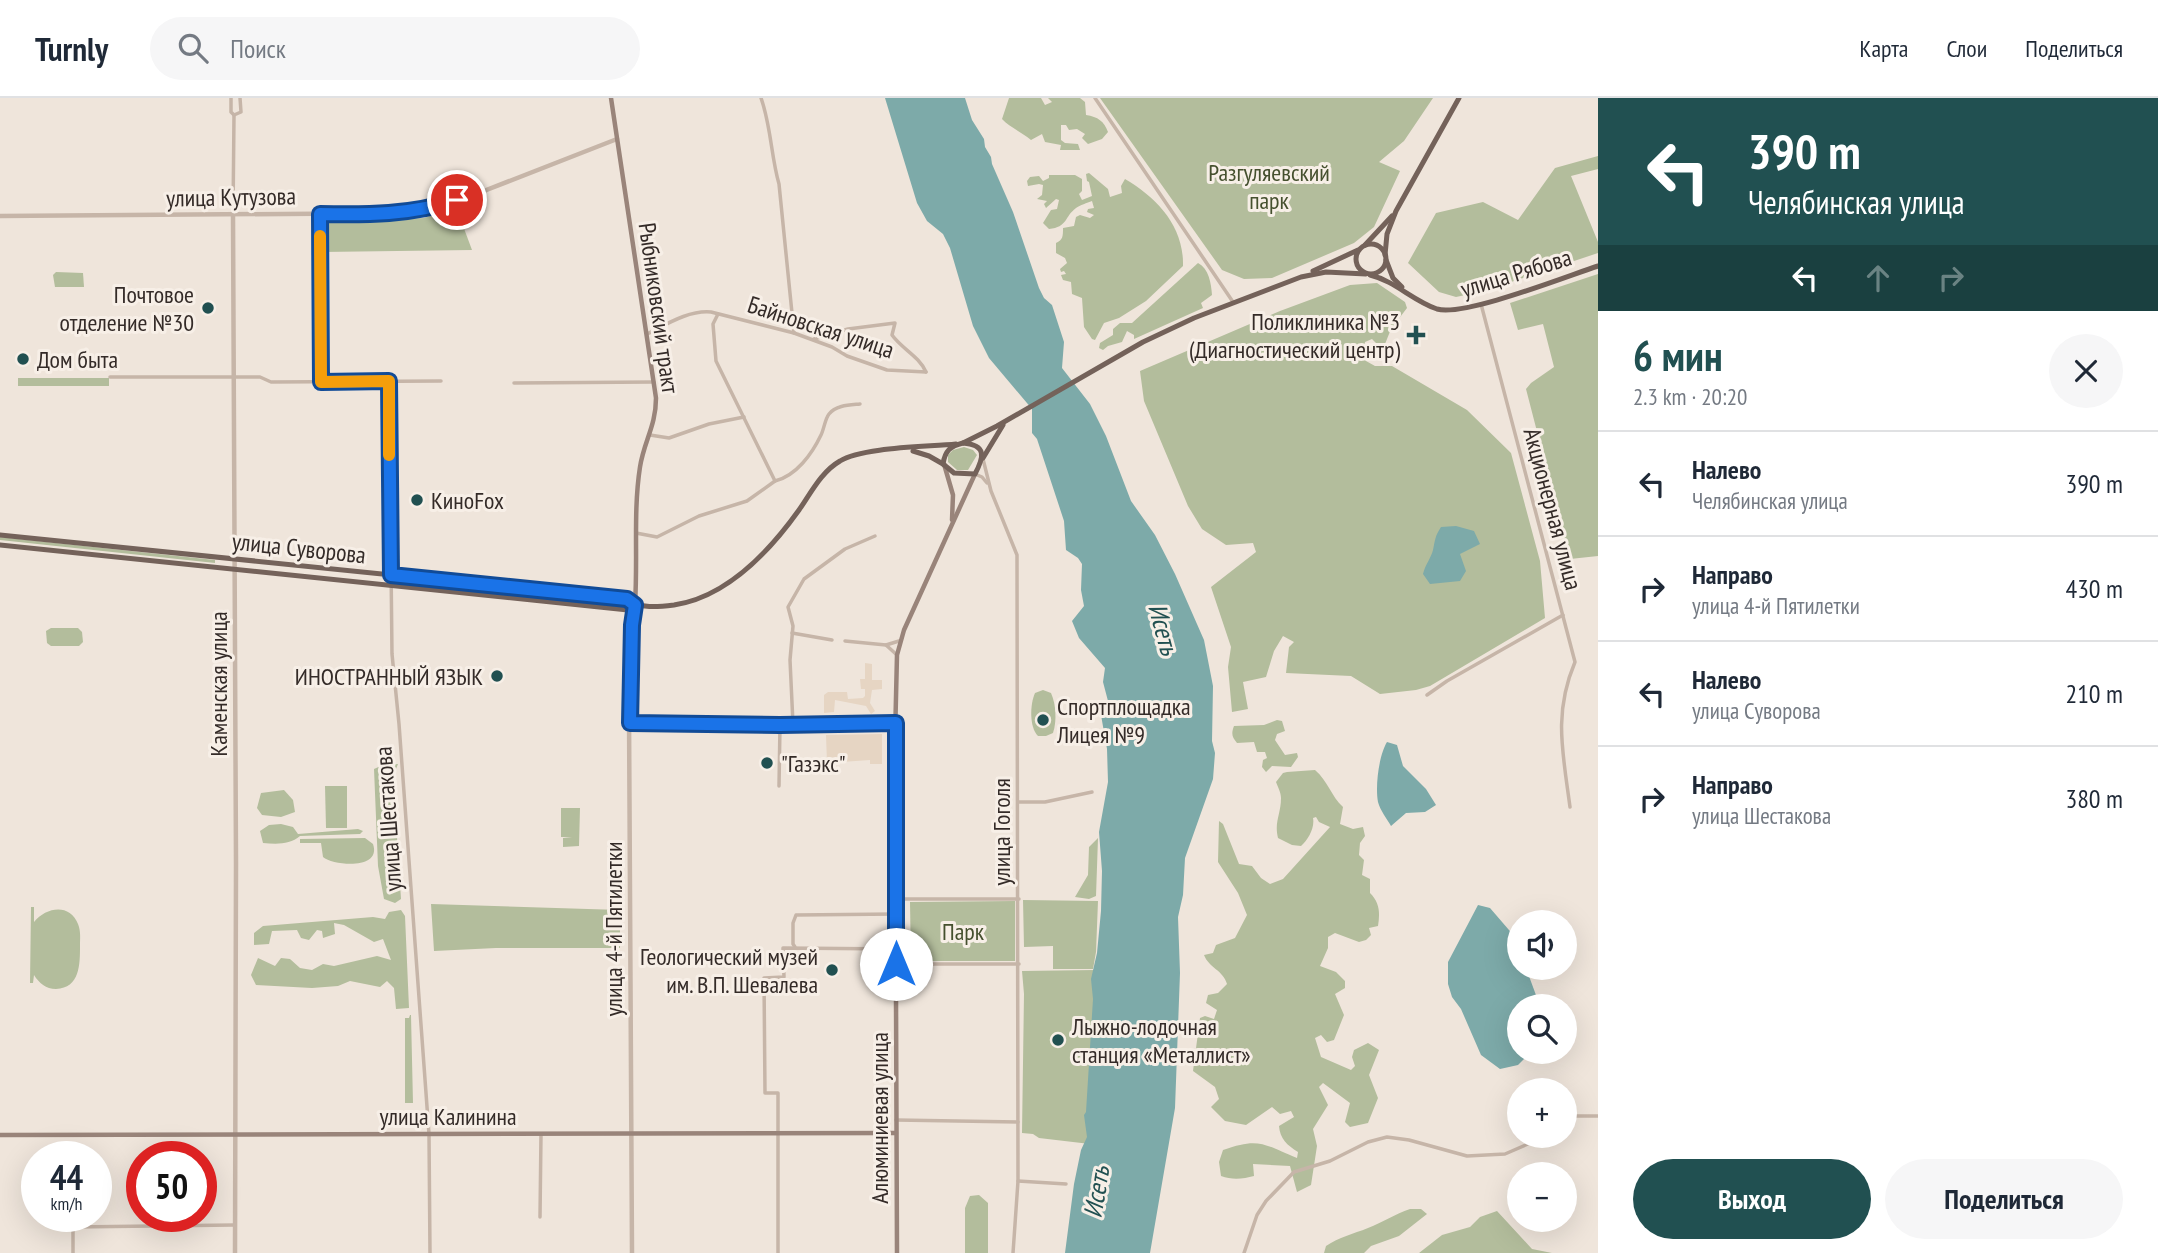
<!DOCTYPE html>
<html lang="ru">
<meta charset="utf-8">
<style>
body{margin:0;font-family:"PT Sans Narrow",sans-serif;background:#f6f6f7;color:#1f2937;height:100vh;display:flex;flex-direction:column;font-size:26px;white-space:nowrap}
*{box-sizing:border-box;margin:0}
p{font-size:23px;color:#747a83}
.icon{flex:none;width:38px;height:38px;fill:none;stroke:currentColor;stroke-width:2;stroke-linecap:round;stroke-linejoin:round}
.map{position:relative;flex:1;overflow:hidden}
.side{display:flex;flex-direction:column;background:#fff;width:560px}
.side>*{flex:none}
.guide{background:#215051;color:#fff;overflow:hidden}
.fabs{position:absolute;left:1507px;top:812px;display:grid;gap:14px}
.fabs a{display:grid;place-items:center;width:70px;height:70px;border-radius:50%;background:#fff;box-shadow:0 7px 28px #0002;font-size:35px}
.speed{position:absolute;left:21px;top:1043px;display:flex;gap:14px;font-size:35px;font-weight:700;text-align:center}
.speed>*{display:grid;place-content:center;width:91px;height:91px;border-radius:50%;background:#fff;box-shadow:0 7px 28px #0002;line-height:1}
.speed small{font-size:18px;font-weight:400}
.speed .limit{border:10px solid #d22;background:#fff;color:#111}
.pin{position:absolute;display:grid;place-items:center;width:60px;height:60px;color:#fff;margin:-30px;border:4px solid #fff;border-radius:50%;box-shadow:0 2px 7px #0007}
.me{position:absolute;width:77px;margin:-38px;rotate:0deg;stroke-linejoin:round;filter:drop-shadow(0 0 5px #0008)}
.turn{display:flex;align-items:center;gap:24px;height:147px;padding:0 35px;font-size:32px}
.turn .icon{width:91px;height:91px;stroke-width:2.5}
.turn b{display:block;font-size:49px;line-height:60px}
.lanes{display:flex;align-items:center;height:66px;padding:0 35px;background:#0003;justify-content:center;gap:35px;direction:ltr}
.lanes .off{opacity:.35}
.round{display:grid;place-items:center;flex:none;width:74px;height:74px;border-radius:37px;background:#f6f6f7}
.summary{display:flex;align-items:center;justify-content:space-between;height:119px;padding:0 35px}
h1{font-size:42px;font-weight:700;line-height:52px;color:#215051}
.button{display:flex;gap:14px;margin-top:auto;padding:14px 35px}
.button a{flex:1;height:80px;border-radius:42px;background:#215051;color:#fff;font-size:28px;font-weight:700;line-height:80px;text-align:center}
.button a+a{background:#f6f6f7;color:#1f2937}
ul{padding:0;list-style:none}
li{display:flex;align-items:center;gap:21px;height:105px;padding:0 35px;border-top:2px solid #e0e1e3}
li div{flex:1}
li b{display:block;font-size:26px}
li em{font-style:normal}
header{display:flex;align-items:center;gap:42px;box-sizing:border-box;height:98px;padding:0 35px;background:#fff;border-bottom:2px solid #e0e1e3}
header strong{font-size:33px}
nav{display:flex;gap:38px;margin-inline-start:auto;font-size:24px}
.search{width:490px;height:63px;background:#f6f6f7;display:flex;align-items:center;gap:18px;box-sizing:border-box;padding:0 24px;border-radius:38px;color:#747a83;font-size:26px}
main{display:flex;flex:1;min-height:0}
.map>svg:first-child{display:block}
.green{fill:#b3bd9c}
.plaza{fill:#e6d5c3}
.water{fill:#7daaa9}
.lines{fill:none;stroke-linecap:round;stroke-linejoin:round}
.minor{stroke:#c6b5a8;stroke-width:3.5}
.tertiary{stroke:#c6b5a8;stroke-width:4.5}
.secondary{stroke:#99847a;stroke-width:4.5}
.primary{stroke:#74625a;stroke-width:5}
.route-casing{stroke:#114b97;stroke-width:18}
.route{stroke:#1a73e8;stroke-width:12}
.slow{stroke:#f59e0b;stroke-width:12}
.poi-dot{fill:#215051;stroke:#f7efe7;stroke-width:2.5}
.labels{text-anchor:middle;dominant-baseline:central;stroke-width:6;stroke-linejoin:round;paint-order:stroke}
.park-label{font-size:24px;fill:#45502e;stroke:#f7efe7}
.street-label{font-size:24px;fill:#342b28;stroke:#f7efe7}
.poi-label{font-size:24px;fill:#342b28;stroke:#f7efe7;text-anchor:start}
.water-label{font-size:26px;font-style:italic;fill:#215051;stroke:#f7efe7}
</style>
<header>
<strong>Turnly</strong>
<div class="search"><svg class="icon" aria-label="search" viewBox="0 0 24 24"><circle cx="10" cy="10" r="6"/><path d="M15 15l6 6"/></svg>Поиск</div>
<nav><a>Карта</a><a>Слои</a><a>Поделиться</a></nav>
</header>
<main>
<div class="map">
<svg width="1598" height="1155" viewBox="0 0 1598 1155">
<rect width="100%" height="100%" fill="#efe5db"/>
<!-- green -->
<g class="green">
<path d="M1009 0H1041L1045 7 1052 4 1048 0H1080L1085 4 1086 17C1098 19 1104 23 1108 34L1102 41 1088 46 1082 40 1085 36 1077 31 1069 32 1066 27H1061V42L1065 45 1078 46 1080 52H1060L1061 47 1045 44 1042 36 1031 42C1022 34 1009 29 1002 21Z"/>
<polygon points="1100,0 1433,0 1404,43 1379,64 1400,73 1374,129 1354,145 1272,180 1244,181 1222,172"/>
<polygon points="1598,58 1598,71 1571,78 1598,144 1598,155 1484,193 1456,199 1439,194 1408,165 1436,115 1483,104 1518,122 1555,70"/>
<path d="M1089 75 1108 91 1110 99 1122 95 1121 88 1125 81C1157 100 1184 128 1183 168L1146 203 1119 220 1104 225 1095 242 1092 241 1084 229 1082 200 1072 196 1071 184 1063 182 1061 177 1066 176 1064 173 1061 174 1060 171 1067 165 1065 160 1056 155V145C1063 142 1063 138 1063 130L1074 128 1076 119 1080 117 1090 120 1094 117 1087 114 1088 111 1094 110 1092 103C1087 105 1080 107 1076 110 1064 119 1068 129 1049 131L1043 125 1051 112 1057 111 1059 102 1056 101 1046 110 1044 106 1047 103 1037 101 1042 97 1043 87 1039 86 1028 88 1027 83 1030 79 1039 78 1043 83 1049 80V77H1075L1082 81V93L1079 96 1082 102 1092 98 1089 84 1087 83 1086 76Z"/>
<polygon points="456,109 472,152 322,154 322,124 424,120"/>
<path d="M1198 165C1209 171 1211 185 1212 197L1201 205 1203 210 1134 241V237L1127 233 1122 244 1108 248 1103 252 1099 250 1100 245 1113 237V231L1120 225H1132Z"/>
<polygon points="56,174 83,175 84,189 55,189 53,177"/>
<polygon points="1598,176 1598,458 1570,461 1526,291 1531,285 1554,269 1543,226 1518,232 1510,205"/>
<polygon points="1377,185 1405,204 1407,210 1391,231 1385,246 1378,247 1372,241 1365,244 1364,253 1366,263 1375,268 1392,268 1467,312 1511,355 1540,463 1545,520 1430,588 1416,592 1380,596 1351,578 1286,575 1289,549 1294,544 1283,538 1274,553 1266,579 1243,584 1248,611 1232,614 1228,569 1231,549 1211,489 1256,454 1253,445 1226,447 1202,431 1188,408 1144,303 1140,273 1280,213 1350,187"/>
<rect x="18" y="280" width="91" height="8"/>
<polygon points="964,349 973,352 977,357 968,372 957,372 948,364 948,357 953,352"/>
<polygon points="0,439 215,462 215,465 0,442"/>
<polygon points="51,530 78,530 82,534 83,544 79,548 51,548 47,545 46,533"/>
<path d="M1043 592 1051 595C1056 606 1057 623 1053 635L1046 638H1038C1029 629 1030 606 1035 595Z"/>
<path d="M1277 622 1282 623 1285 633 1277 636 1275 642 1285 657 1297 655 1298 659 1291 669 1272 668 1266 674 1262 669 1263 662 1267 660 1265 654H1257L1254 644 1237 645C1232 639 1231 636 1234 628L1264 627Z"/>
<polygon points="398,666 393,678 401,801 395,805 384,801 378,768 374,671 383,667"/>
<path d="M1315 672C1328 683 1331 698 1343 709L1340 726 1353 731 1363 729 1365 738 1360 745 1359 757 1364 762 1362 777 1370 781V795C1380 805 1380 815 1378 828L1369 830 1371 837 1366 842 1359 844 1335 835 1328 839V850L1320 868 1336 874 1345 883V890L1335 896 1344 917 1334 942 1327 944 1321 937 1315 940 1321 959 1351 972 1355 968 1352 959 1354 952 1368 945 1379 952 1369 977 1378 1000 1368 1025 1350 1029 1345 1024 1350 1005 1323 985 1319 989 1328 1007 1313 1031 1317 1048 1311 1087 1297 1094 1290 1068 1253 1066 1254 1078C1243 1081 1232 1082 1221 1078L1219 1064 1223 1052C1259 1039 1263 1046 1297 1060L1298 1054C1287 1047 1280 1041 1279 1028L1294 1019 1291 1013 1280 1016 1272 1009 1246 1027 1225 1023 1211 1009 1219 1001 1215 989 1193 973 1200 920 1205 918 1214 921 1217 912 1206 905 1208 897 1218 895 1227 886C1223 872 1209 870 1204 857L1213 855 1216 847 1235 840 1247 817 1238 795 1218 764 1219 723 1223 726 1239 766 1252 768 1261 780 1270 786 1283 781 1330 729 1319 724 1316 719 1313 720C1315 730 1308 742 1301 748L1292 747 1278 740C1274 724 1281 716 1281 700 1281 695 1278 689 1276 684L1283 675 1287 674Z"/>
<polygon points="325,688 347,688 347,730 326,730"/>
<polygon points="284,692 293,702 295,714 281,719 262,717 257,710 261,695"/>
<polygon points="561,710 580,710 579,748 563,749 563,740 572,739 561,739"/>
<path d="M281 726 293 729 298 736 358 731 363 733 360 736 300 738C290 747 276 746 263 745L260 733 269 727Z"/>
<path d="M365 740 373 746C382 772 334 768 323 759L321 745H300V741Z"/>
<polygon points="1098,740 1096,798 1089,801 1075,799 1088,777 1089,749"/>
<polygon points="1023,802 1098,803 1096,854 1093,871 1053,871 1053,848 1024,849"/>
<polygon points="1015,803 1015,863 911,863 910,804"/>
<polygon points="431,806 620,812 620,850 496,850 434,853"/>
<path d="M31 809H34V824C46 809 70 805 78 826 81 833 80 841 80 848 80 866 80 890 56 891 46 891 39 885 34 877L33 885H30Z"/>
<polygon points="401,812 405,818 409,910 396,911 394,890 387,883 380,889 350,883 338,888 312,890 256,887 251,877 258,860 275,868 281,860 290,861 300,870 312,872 323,866 334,868 377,858 391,862 383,841 374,844 344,827 334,825 335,836 323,840 322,833 317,832 309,842 301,840 297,832 272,833 269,846 254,847 254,835 263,828 373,819 385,821 389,814"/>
<polygon points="1095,872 1090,1046 1039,1040 1033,1036 1022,1035 1024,896 1022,873"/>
<polygon points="410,917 411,917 413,1005 405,1005 405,920 409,920"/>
<polygon points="979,1097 988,1105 988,1155 965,1155 965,1110 970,1098"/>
<path d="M1410 1111H1421L1427 1116 1399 1138 1371 1148 1364 1155H1324L1326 1148C1339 1139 1353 1136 1368 1130 1383 1124 1395 1116 1410 1111Z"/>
<polygon points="1497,1113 1532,1151 1552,1155 1419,1155 1442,1137 1470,1129 1480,1119"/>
</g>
<!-- plaza -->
<g class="plaza">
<polygon points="865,565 872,566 872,582 882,582 882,591 872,592 870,605 875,613 871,616 866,608 835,602 834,614 824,615 824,597 828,594 847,594 848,601 863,600 865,598 865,591 861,591 860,581 865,581"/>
<polygon points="882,636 882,666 870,666 870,662 827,665 826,637"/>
</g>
<!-- water -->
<g class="water">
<polygon points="885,0 965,0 972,22 984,41 985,49 991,59 992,66 1013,114 1039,190 1044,200 1052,207 1064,244 1062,270 1090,306 1106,338 1131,403 1155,437 1175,476 1204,542 1213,588 1212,643 1215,655 1213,681 1185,760 1183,797 1178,819 1180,875 1175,1010 1150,1155 1065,1155 1074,1086 1081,1052 1087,1039 1084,1017 1086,1014 1093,901 1091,881 1097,855 1101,813 1102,773 1099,734 1108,684 1107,651 1101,617 1108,603 1103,584 1105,570 1079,540 1072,523 1084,508 1081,492 1082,466 1078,460 1066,452 1064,423 1037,341 1032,335 1032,311 989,260 973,228 950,150 943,136 927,123 917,105"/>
<path d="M1456 428 1474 433 1480 446 1460 456 1466 473 1460 483 1430 486 1423 476C1425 467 1431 460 1433 452 1435 442 1435 438 1441 429Z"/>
<path d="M1387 644 1397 647 1403 668 1426 691 1436 707 1425 714 1406 715 1391 728C1387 721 1380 712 1378 704 1375 688 1379 657 1387 644Z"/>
<polygon points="1478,807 1490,810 1515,839 1514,859 1519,863 1519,870 1526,870 1540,908 1519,908 1519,954 1556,954 1548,961 1529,956 1518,967 1500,971 1481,957 1461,911 1452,899 1448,886 1448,864"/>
</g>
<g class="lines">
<!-- minor -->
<g class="minor">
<polyline points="231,0 231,14 234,17 233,117"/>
<path d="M761 0C771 28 771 58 779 86L794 235"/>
<polyline points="1095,0 1233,204"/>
<polyline points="234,17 241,14 240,0"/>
<polyline points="320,116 321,284"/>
<path d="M1481 206 1575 564C1553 616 1563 655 1570 709"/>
<path d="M647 236C667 226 689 212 711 214L794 235 832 249 847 258 887 272 926 274"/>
<path d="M814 241 848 231 895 225 892 237C902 251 919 258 926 274"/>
<polyline points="110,279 260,279 271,284 441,283"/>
<polyline points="389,283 392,556 399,626 429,1036 430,1155"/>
<polyline points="514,285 654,284"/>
<polyline points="650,337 669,340 709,326 744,319"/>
<polyline points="983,361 991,393 1017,457 1018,1083 1013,1155"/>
<polyline points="975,376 982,379 987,385"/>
<path d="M775 383C796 378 812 356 821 337 824 331 825 321 829 316 836 307 850 307 860 306"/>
<polyline points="636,435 657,439 699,418 747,403 775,383 716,263 713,226 718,216"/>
<polyline points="792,535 832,542"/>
<polyline points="845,543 886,547 899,543"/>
<polyline points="886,547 897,557"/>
<polyline points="1427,597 1447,583 1563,517"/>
<polyline points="630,625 780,627 896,625"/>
<polyline points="793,626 790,562 793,528 788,509 804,481 845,451 875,438"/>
<polyline points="779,688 780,627"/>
<polyline points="1018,704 1045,704 1092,694"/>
<polyline points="896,801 1019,801"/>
<polyline points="795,849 793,846 793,825 796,817 896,816"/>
<polyline points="896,866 1019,866"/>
<polyline points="896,1022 1018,1024"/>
<polyline points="1564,1022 1576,1018 1598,1018"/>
<polyline points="1018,1083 1066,1086"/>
<polyline points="540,1119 541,1036"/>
<polyline points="73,1155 73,1129 234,1127"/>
<polyline points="778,1155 778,995 765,995 764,880 784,879 783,850 896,851"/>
<polyline points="1244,1155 1257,1117 1266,1103 1294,1074 1330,1063 1368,1044 1387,1039 1409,1042 1467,1058 1505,1056 1537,1042 1541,1038"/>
</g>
<!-- tertiary -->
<g class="tertiary">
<polyline points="233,117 236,766 235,1155"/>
<polyline points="0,118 407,115 429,111 471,98 617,41"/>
<polyline points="632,1155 629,614 632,527 635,507"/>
</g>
<!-- secondary -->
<g class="secondary">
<path d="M611 0 656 300C656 328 644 343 640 369 633 414 638 460 635 506"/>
<polyline points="944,366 953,397 952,422"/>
<polyline points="0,1037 896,1035"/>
<polyline points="897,1155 895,641 897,557 904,532 975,376"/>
</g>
<!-- primary -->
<g class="primary">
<circle cx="1371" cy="161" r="15"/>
<polyline points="1365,147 1392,118"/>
<polyline points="1385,157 1387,136 1396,113 1459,0"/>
<polyline points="1386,162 1393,180 1402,189"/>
<polyline points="1313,173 1358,152"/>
<path d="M1370 177C1395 183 1413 203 1437 211 1464 219 1567 178 1598 168"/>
<polyline points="963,345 997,328 1143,244 1194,220 1301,179 1326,174 1366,176"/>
<path d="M963 345C987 347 984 359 975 376L954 375 943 366C945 353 950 348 963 345Z"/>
<polyline points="913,353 929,358 943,366"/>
<polyline points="983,360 1003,327"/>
<path d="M0 437 627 501C640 511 658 509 674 507 727 499 769 454 799 412 811 395 821 374 840 363 862 349 927 349 956 346"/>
<polyline points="0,447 628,512 635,507"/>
</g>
</g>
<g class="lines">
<!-- route casing -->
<g class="route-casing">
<path id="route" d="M457 102C411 117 367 117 320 116L321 284 389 283 391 477 627 501 635 507 632 527 630 625 780 627 896 625V866"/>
</g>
<!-- route -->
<use href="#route" class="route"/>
<!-- slow -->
<polyline class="slow" points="320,138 321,284 389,283 389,357"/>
</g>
<!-- markers -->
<g class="poi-dot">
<circle cx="208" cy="210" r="7"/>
<path d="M1412.5 226.5h7v7h7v7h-7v7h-7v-7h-7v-7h7z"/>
<circle cx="23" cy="261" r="7"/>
<circle cx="417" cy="402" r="7"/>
<circle cx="497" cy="578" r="7"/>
<circle cx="1043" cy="622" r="7"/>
<circle cx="767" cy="665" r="7"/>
<circle cx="832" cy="872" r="7"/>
<circle cx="1058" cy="942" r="7"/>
</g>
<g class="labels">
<!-- park labels -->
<g class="park-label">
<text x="1269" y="74">Разгуляевский<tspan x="1269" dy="28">парк</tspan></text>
<text x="963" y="833">Парк</text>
</g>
<!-- street labels -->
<g class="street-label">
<text transform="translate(231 99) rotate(-1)">улица Кутузова</text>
<text transform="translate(1516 175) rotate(-17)">улица Рябова</text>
<text transform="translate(659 210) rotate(82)">Рыбниковский тракт</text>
<text transform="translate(821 229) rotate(18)">Байновская улица</text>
<text transform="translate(1553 411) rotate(75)">Акционерная улица</text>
<text transform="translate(299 450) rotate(6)">улица Суворова</text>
<text transform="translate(218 586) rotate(-90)">Каменская улица</text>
<text transform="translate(388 721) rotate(-94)">улица Шестакова</text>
<text transform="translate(1001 734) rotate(-90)">улица Гоголя</text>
<text transform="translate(613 831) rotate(-90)">улица 4-й Пятилетки</text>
<text x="448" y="1018">улица Калинина</text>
<text transform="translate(879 1020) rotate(-90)">Алюминиевая улица</text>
</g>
<!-- poi labels -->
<g class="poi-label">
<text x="194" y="196" text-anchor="end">Почтовое<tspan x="194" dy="28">отделение №30</tspan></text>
<text x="1400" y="223" text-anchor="end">Поликлиника №3<tspan x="1400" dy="28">(Диагностический центр)</tspan></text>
<text x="37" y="261">Дом быта</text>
<text x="431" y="402">КиноFox</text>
<text x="483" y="578" text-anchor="end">ИНОСТРАННЫЙ ЯЗЫК</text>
<text x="1057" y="608">Спортплощадка<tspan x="1057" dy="28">Лицея №9</tspan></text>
<text x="781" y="665">"Газэкс"</text>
<text x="818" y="858" text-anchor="end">Геологический музей<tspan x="818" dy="28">им. В.П. Шевалева</tspan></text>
<text x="1072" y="928">Лыжно-лодочная<tspan x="1072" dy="28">станция «Металлист»</tspan></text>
</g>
<!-- water labels -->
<g class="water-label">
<text transform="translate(1164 531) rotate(75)">Исеть</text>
<text transform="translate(1096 1094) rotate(-81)">Исеть</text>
</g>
</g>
</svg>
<div class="fabs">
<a><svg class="icon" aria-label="sound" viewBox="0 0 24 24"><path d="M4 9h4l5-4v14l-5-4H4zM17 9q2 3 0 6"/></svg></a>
<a><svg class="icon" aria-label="search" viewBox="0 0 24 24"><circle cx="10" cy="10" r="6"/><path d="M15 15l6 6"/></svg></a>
<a>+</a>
<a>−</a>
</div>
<div class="speed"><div>44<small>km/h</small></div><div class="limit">50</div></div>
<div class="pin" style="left:457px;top:102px;background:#d93025"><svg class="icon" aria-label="arrive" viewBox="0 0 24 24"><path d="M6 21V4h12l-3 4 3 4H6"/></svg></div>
<svg class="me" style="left:896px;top:866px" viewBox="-20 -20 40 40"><circle r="19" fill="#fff"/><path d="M0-13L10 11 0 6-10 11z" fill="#1a73e8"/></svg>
</div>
<section class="side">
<div class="guide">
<div class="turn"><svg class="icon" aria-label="left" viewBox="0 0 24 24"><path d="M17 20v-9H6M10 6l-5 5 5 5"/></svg><div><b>390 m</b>Челябинская улица</div></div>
<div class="lanes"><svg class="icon" aria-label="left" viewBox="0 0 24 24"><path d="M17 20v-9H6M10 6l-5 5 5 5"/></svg><svg class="icon off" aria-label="ahead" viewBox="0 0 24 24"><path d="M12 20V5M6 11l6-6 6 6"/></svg><svg class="icon off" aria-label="right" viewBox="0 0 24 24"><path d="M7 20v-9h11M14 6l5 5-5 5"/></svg></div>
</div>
<div class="summary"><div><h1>6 мин</h1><p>2.3 km · 20:20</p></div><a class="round"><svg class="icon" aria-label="close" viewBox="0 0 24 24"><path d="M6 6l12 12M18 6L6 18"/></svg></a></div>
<ul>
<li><svg class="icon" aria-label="left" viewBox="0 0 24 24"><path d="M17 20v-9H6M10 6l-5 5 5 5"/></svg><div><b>Налево</b><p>Челябинская улица</p></div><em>390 m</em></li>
<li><svg class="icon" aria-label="right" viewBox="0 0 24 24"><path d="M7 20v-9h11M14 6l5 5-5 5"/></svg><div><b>Направо</b><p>улица 4-й Пятилетки</p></div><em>430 m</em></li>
<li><svg class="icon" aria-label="left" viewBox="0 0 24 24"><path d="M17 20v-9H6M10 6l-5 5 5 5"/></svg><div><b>Налево</b><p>улица Суворова</p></div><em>210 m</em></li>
<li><svg class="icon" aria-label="right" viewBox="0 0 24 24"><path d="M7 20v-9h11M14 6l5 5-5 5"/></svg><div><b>Направо</b><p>улица Шестакова</p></div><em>380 m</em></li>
</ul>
<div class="button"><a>Выход</a><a>Поделиться</a></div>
</section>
</main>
